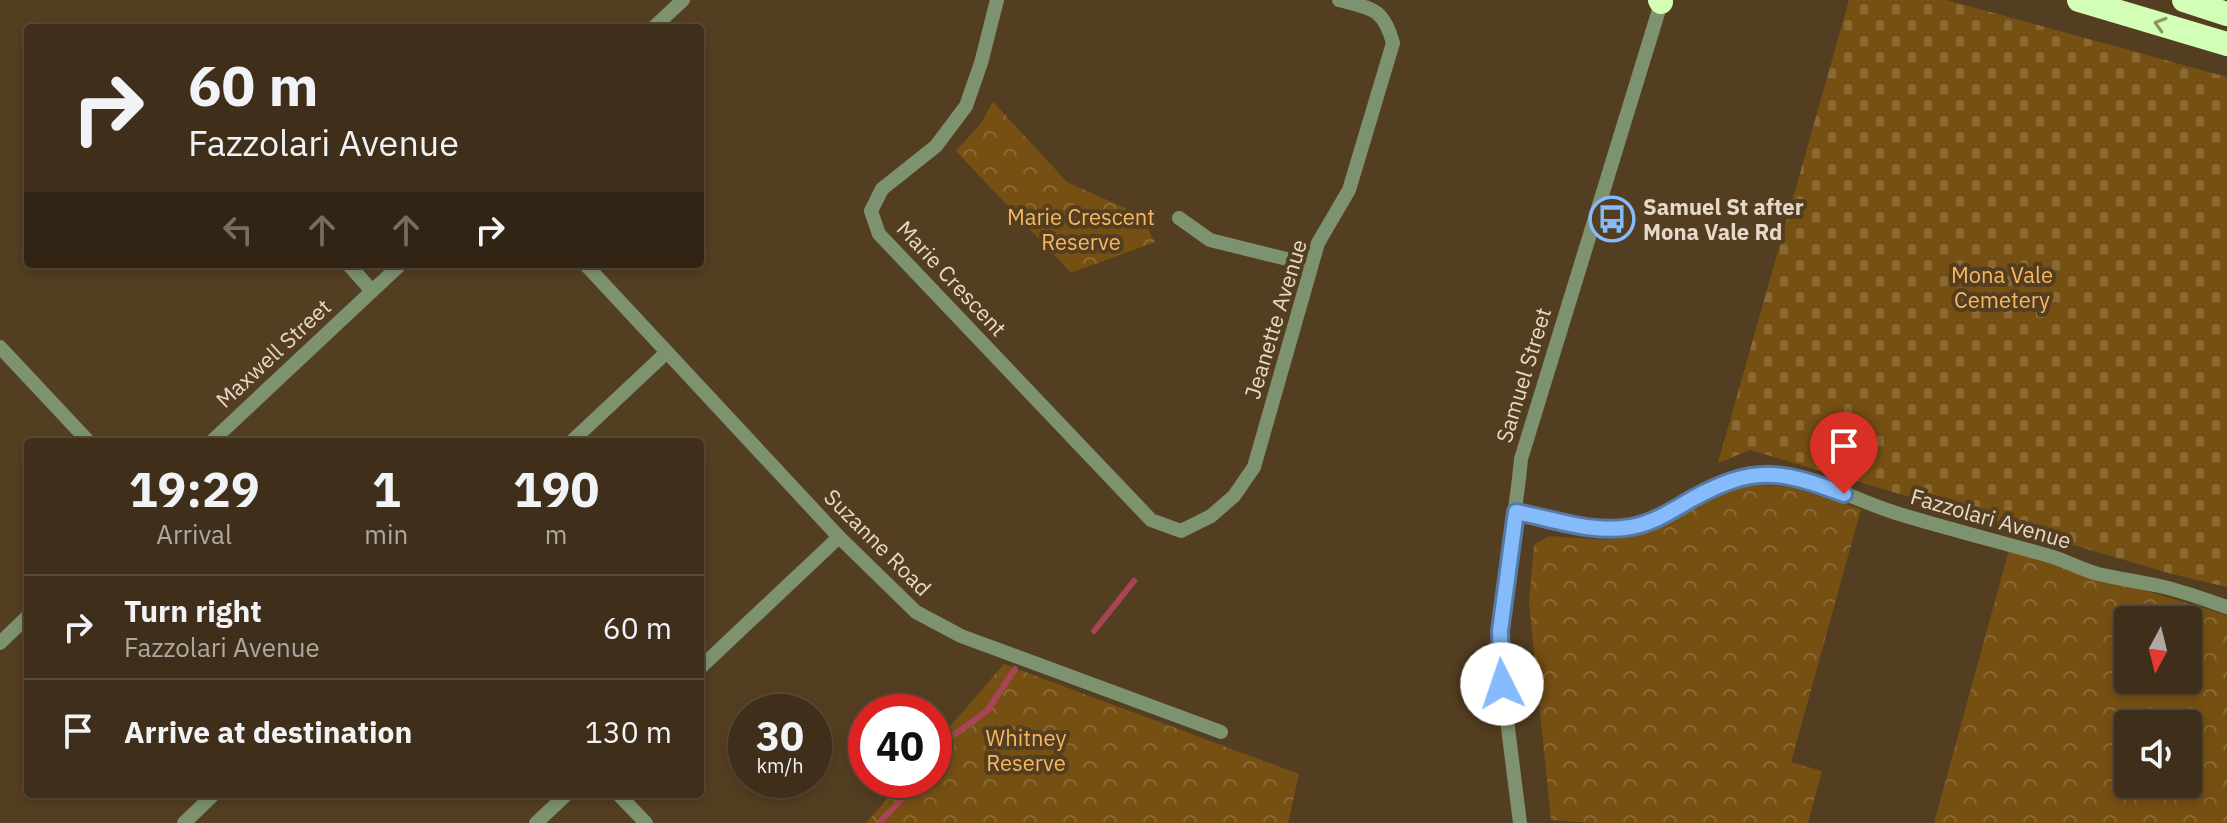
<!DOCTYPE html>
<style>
body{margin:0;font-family:"IBM Plex Sans",sans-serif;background:#463622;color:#f1f3f6;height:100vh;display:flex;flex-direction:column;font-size:30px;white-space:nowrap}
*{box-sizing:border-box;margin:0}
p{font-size:26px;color:#ada8a2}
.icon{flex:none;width:44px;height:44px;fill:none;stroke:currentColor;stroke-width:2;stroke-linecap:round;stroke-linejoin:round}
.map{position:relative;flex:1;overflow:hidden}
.side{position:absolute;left:24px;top:438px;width:680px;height:360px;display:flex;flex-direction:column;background:#3f2e19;border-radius:8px;box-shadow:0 4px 12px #0003,0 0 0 2px #584a38}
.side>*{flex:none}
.banner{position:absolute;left:24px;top:24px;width:680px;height:244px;border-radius:8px;box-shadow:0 4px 12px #0003,0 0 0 2px #584a38;background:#3f2e19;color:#f1f3f6;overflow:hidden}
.needle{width:52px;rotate:187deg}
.buttons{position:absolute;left:2114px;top:606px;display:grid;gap:16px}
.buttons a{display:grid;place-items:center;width:88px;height:88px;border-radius:8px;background:#3f2e19;box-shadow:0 4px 12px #0003,0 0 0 2px #584a38;font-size:40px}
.speed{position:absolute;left:728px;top:694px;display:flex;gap:16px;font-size:40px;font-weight:700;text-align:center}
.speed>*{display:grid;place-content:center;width:104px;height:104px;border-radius:50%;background:#3f2e19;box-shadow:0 4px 12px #0003,0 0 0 2px #584a38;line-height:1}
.speed small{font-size:20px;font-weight:400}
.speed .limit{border:12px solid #d22;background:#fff;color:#111}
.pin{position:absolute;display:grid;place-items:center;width:68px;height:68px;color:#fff;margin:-82px -34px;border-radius:50% 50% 50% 0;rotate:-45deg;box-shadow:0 0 8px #0007}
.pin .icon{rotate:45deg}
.me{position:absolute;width:88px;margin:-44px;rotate:356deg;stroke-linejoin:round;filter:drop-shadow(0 0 6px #0008)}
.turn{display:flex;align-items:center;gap:28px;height:168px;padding:0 32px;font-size:36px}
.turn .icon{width:104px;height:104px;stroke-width:2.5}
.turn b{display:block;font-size:56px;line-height:68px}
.lanes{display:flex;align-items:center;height:76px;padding:0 32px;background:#0003;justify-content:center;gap:40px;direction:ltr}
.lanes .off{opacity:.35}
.eta{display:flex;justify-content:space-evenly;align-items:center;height:136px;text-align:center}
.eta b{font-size:48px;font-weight:800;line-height:56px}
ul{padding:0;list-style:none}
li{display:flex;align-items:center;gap:24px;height:104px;padding:0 32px;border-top:2px solid #584a38}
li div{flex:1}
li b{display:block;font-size:30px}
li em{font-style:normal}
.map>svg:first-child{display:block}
.cemetery{fill:url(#cemetery-stones)}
.park{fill:url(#park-crowns);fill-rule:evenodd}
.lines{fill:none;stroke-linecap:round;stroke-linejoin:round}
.stream{stroke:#a84554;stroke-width:6}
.minor{stroke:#7d936f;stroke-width:14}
.highway{stroke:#d3feb6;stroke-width:24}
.oneway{stroke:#8d9464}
.route-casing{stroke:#567aa3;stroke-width:20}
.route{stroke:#85bbfb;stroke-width:14}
.labels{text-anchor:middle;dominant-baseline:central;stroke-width:8;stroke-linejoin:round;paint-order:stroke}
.poi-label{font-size:22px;font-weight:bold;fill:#e7d9c9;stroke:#543e21;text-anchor:start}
.park-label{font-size:22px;fill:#f8b860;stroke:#543e21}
.street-label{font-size:22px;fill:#e7d9c9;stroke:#543e21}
</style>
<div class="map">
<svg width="2227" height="823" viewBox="0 0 2227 823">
<defs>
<pattern id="cemetery-stones" width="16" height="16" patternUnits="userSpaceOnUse" patternTransform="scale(2)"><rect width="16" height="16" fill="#765013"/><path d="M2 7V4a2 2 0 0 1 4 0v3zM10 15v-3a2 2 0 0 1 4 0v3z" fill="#8a6934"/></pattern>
<pattern id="park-crowns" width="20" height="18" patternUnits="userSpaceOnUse" patternTransform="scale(2)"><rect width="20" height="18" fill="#765013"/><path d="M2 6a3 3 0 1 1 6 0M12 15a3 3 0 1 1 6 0" fill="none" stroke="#8a6934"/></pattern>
</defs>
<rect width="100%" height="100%" fill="#543e21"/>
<!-- cemetery -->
<polygon class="cemetery" points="1849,0 1946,0 2227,77 2227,587 2172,574 1750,450 1718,463"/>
<!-- park -->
<g class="park">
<polygon points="993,102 1067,182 1147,218 1147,228 1155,242 1071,273 956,151 981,123"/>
<polygon points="1744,484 1790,487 1861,509 1791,762 1822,771 1808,823 1592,823 1551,820 1529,603 1534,545 1549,536 1607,540 1646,532"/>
<path d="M2009 550 2227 615V823H1934ZM2128 620H2188V680H2128ZM2128 724H2188V784H2128Z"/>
<polygon points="1004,664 1299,774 1288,823 866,823 904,780 934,780 934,745"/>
</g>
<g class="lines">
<!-- stream -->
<g class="stream">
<polyline points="1094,631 1134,581"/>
<polyline points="934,751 937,747 987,711 1015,669"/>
<polyline points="879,823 909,792 916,780"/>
</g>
<!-- minor -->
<g class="minor">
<path d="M997 0 981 63 966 106 936 146 882 189 871 211 879 234 1151 520 1181 531 1211 516 1234 496 1254 467 1318 243 1349 190 1393 43C1383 7 1372 9 1339 0"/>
<polyline points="653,28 683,0"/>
<polyline points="1179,218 1210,240 1311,265"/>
<polyline points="348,264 372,291"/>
<polyline points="585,264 839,537 916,612 961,636 1221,732"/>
<polyline points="0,347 89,442"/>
<polyline points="211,442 401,264"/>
<polyline points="571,442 667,352"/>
<path d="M1516 512C1562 521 1607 538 1653 521 1693 506 1723 473 1769 474 1813 475 1854 500 1896 513 1948 529 2001 542 2053 557 2068 562 2083 570 2098 574 2120 579 2142 582 2164 587 2185 592 2206 600 2227 607"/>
<polyline points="0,643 28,616"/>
<polyline points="700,668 839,537"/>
<polyline points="618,794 646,823"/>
<polyline points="184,823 214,794"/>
<polyline points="536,823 567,794"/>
<path d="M1520 823 1499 657C1500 591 1515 525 1521 459L1662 0"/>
</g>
<!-- highway -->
<g class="highway">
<polyline points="1660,0 1661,2"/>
<polyline points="2079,0 2227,44"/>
<polyline points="2184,0 2227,14"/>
</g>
</g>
<!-- one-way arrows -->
<defs><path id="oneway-chevron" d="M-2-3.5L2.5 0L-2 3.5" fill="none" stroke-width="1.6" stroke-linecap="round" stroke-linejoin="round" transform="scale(2)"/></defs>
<use class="oneway" href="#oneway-chevron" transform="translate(2160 24) rotate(-163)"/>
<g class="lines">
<!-- route casing -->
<g class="route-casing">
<path id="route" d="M1502 684 1500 631 1516 512C1554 519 1592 534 1631 527 1654 523 1673 510 1692 499 1754 465 1780 470 1844 494"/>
</g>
<!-- route -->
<use href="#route" class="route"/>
</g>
<!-- icons -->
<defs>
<g id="bus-ring" transform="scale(2.3)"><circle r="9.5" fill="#543e21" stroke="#85bbfb" stroke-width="1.5"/><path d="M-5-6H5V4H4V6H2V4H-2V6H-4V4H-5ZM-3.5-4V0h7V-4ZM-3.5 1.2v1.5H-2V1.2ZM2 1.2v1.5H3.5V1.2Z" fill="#85bbfb"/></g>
</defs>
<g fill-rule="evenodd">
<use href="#bus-ring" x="1612" y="219"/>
</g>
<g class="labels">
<!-- poi labels -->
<g class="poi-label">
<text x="1643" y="206">Samuel St after<tspan x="1643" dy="25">Mona Vale Rd</tspan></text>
</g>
<!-- park labels -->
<g class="park-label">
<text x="1081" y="216">Marie Crescent<tspan x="1081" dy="25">Reserve</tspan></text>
<text x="2002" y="274">Mona Vale<tspan x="2002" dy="25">Cemetery</tspan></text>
<text x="1026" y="737">Whitney<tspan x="1026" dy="25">Reserve</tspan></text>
</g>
<!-- street labels -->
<g class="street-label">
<text transform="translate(952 278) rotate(47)">Marie Crescent</text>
<text transform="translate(1275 319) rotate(-73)">Jeanette Avenue</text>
<text transform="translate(273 353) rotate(-43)">Maxwell Street</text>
<text transform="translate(1523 375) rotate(-73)">Samuel Street</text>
<text transform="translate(1991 518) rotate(16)">Fazzolari Avenue</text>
<text transform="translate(878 542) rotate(45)">Suzanne Road</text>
</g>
</g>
</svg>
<div class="buttons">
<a><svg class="needle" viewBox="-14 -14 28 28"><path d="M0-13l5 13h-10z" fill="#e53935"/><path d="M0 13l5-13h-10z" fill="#ada8a2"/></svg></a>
<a><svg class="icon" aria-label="sound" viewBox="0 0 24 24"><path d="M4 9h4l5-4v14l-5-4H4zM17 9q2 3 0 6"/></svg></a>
</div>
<div class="speed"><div>30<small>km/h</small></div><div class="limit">40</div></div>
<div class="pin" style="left:1844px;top:494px;background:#d93025"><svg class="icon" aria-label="arrive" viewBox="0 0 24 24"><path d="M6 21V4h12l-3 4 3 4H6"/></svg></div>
<svg class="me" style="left:1502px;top:684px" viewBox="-20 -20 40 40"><circle r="19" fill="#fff"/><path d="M0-13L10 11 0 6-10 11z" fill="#85bbfb"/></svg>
<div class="banner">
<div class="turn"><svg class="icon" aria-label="right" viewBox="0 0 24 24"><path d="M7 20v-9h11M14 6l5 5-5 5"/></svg><div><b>60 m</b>Fazzolari Avenue</div></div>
<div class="lanes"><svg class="icon off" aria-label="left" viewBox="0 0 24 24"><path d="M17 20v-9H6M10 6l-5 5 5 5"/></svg><svg class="icon off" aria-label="ahead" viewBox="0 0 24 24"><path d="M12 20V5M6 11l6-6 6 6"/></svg><svg class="icon off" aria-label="ahead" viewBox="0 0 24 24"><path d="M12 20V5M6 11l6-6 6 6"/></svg><svg class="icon" aria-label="right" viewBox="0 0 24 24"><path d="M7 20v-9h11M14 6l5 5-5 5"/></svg></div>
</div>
<section class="side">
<div class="eta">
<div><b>19:29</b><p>Arrival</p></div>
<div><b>1</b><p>min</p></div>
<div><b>190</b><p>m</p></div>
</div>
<ul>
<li><svg class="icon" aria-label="right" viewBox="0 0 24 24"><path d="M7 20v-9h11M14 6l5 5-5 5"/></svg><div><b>Turn right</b><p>Fazzolari Avenue</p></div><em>60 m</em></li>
<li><svg class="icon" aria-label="arrive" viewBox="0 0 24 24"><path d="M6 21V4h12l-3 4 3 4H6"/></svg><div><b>Arrive at destination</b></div><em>130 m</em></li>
</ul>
</section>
</div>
